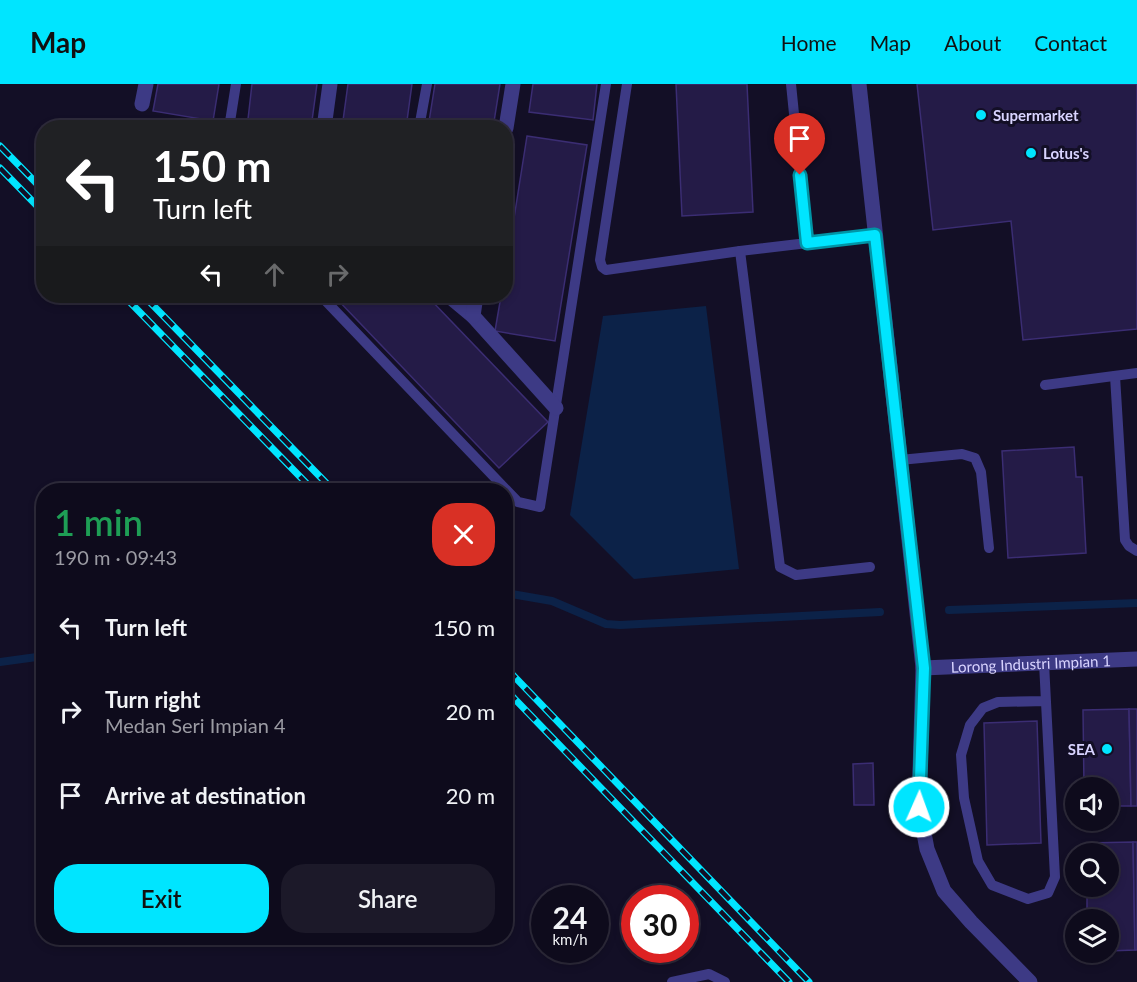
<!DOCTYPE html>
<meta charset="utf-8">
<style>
body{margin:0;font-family:Lato,sans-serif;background:#1c1929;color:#f1f3f6;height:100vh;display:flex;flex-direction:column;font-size:22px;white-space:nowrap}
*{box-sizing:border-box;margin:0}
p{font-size:20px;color:#9b9ba3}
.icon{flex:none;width:33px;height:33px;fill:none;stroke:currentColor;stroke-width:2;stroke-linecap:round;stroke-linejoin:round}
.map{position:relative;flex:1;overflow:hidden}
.details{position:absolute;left:36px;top:399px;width:477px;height:462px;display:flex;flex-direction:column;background:#0e0b1c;border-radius:24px;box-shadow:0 3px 9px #0003,0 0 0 2px #2e2b3b}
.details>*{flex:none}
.banner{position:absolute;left:36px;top:36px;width:477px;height:183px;border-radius:24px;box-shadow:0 3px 9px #0003,0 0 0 2px #2e2b3b;background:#202124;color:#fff;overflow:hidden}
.buttons{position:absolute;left:1065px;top:693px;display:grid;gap:12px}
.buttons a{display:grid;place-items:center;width:54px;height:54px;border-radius:50%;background:#0e0b1c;box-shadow:0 3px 9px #0003,0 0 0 2px #2e2b3b;font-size:30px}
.speed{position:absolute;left:531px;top:801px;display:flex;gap:12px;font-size:30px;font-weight:700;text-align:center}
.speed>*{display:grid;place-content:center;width:78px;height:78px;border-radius:50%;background:#0e0b1c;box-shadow:0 3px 9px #0003,0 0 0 2px #2e2b3b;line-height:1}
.speed small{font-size:15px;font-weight:400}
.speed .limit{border:9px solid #d22;background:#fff;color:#111}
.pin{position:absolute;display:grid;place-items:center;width:51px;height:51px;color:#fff;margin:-62px -26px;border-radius:50% 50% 50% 0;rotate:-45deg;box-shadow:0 0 6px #0007}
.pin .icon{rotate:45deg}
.me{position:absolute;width:66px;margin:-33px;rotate:2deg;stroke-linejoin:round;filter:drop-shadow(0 0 4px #0008)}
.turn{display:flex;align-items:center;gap:21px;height:126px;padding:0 18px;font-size:27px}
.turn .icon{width:78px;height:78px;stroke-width:2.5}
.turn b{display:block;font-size:42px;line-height:51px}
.lanes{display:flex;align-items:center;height:57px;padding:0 18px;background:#0003;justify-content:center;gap:30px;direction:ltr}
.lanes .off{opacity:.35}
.round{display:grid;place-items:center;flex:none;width:63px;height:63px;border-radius:24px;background:#1c1929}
.head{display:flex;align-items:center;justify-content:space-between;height:102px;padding:0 18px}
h1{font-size:36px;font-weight:600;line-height:45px;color:#1e9e55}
.primary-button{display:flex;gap:12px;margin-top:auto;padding:12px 18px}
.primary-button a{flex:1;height:69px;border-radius:24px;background:#00e5ff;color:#111;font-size:24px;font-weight:600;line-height:69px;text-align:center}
.primary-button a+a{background:#1c1929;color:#f1f3f6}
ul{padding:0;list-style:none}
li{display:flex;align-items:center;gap:18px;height:84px;padding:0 18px}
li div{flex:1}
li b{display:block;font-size:22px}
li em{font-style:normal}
header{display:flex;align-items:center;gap:36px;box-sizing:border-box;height:84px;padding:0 30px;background:#00e5ff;color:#111}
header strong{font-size:28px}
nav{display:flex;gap:33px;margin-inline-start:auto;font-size:21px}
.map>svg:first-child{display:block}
.water{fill:#0c2248}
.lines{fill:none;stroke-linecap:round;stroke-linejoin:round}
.stream{stroke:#0c2248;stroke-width:8}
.building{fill:#241b47;stroke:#3b2d73;stroke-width:1.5}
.lane{stroke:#3d3a85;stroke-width:10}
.street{stroke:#3d3a85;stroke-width:15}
.rail-casing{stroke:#00e5ff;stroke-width:7}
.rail{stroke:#130f26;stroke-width:4.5;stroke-dasharray:14;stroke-linecap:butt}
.route-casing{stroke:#0095a6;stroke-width:15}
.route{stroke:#00e5ff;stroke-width:10}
.poi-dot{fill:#00e5ff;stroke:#130f26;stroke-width:2}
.labels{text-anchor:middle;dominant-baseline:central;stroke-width:6;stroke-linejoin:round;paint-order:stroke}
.poi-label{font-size:15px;font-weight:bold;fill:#d9d4ff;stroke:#130f26;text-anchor:start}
.street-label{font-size:15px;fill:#d9d4ff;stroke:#130f26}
</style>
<header>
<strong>Map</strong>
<nav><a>Home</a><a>Map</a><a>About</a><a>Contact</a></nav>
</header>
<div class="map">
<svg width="1137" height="898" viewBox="0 0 1137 898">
<rect width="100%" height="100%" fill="#130f26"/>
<!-- water -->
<polygon class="water" points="706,222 739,485 634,495 570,431 603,232"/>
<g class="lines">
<!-- stream -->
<g class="stream">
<polyline points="506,509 552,517 606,540 620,541 880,528"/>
<polyline points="949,526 1137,519"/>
<polyline points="0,578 44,572"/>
</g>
</g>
<!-- building -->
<g class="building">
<polygon points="158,0 219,0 213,37 153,27"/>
<polygon points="252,0 317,0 311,44 247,44"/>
<polygon points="348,0 412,0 406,44 342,44"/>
<polygon points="435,0 500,0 493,44 428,44"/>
<polygon points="533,0 597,0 593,36 529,28"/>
<polygon points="676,0 747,0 753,128 682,132"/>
<polygon points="917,0 1137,0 1137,245 1023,256 1011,137 933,146"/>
<polygon points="527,52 587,61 555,257 495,247 501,212 506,212 506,185"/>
<polygon points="334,212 427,212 548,338 499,384"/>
<polygon points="1074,363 1076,393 1082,393 1086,469 1008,474 1002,367"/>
<polygon points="1129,625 1131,722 1108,722 1108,704 1084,704 1083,626"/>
<polygon points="1129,625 1137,625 1137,722 1131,722"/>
<polygon points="1037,637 1041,759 987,761 984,639"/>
<polygon points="873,679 874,721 854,721 853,680"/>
<polygon points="1133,758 1135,866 1108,867 1108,836 1087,836 1087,802 1108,802 1108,770 1086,770 1086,759"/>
<polygon points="1133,758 1137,758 1137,866 1135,866"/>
</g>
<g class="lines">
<!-- lane -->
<g class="lane">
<polyline points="627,0 600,176 602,183 606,186 740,167 875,151"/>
<polyline points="791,0 807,159"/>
<polyline points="229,44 236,0"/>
<polyline points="419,44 427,0"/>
<polyline points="740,167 780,483 796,491 870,483"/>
<polyline points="321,212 518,418 540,423 606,0"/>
<polyline points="1115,292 1125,456 1129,462 1137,467"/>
<polyline points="1045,301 1137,289"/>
<polyline points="900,376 962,370 975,374 981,388 989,464"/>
<polyline points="1044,579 1055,793 1048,809 1028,815 992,801 978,777 964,714 961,671 970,641 983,624 998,618 1046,617"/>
<polyline points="672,898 709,890 725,898"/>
</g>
<!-- street -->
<g class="street">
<polyline points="859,0 923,584 919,723 927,765 944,807 971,838 1030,898"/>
<polyline points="142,20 146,0"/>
<polyline points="324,44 330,0"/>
<polyline points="506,44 513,0"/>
<polyline points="449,212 473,232 556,324"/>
<polyline points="473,232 476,212"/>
<path id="s1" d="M923 584 1137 575"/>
</g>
<!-- rail casing -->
<g class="rail-casing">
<g id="rail">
<polyline points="0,62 44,107"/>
<polyline points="0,84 44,129"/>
<polyline points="124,212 313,406"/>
<polyline points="144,212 333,406"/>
<polyline points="506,584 809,898"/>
<polyline points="506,606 789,898"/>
</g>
</g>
<!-- rail -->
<use href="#rail" class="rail"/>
</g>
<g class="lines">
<!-- route casing -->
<g class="route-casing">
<polyline id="route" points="800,91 807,159 875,151 924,584 919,723"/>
</g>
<!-- route -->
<use href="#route" class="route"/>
</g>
<!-- markers -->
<g class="poi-dot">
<circle cx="981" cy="31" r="6"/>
<circle cx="1031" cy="69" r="6"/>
<circle cx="1107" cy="665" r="6"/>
</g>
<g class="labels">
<!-- poi labels -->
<g class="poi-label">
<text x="993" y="31">Supermarket</text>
<text x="1043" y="69">Lotus's</text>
<text x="1095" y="665" text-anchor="end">SEA</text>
</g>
<!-- street labels -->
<g class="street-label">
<text stroke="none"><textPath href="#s1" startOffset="108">Lorong Industri Impian 1</textPath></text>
</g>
</g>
</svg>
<div class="buttons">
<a><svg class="icon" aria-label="sound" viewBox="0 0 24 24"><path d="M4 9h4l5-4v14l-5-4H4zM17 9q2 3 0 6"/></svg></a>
<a><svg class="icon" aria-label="search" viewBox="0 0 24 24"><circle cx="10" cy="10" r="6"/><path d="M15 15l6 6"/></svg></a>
<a><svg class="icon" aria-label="layers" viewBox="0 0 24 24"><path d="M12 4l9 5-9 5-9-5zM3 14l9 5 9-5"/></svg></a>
</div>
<div class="speed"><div>24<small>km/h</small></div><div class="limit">30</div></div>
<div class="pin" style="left:800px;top:91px;background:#d93025"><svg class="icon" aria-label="arrive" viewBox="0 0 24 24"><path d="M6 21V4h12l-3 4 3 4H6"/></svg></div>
<svg class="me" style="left:919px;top:723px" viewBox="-20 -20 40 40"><circle r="17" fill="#00e5ff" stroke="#fff" stroke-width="3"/><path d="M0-11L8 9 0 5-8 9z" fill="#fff"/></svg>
<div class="banner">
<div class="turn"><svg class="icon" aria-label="left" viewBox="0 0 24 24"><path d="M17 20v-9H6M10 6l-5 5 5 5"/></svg><div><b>150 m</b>Turn left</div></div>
<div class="lanes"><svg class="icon" aria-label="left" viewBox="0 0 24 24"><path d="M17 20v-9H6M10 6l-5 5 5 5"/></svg><svg class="icon off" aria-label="ahead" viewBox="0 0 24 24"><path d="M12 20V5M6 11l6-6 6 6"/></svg><svg class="icon off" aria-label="right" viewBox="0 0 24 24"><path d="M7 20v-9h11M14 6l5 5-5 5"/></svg></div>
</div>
<section class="details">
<div class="head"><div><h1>1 min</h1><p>190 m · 09:43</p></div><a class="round" style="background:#d93025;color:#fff"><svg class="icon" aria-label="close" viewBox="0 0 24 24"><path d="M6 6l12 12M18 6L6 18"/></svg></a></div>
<ul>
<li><svg class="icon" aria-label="left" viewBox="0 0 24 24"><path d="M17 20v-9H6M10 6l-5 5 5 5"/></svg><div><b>Turn left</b></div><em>150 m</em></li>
<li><svg class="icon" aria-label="right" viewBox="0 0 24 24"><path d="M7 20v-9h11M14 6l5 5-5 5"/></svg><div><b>Turn right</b><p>Medan Seri Impian 4</p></div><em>20 m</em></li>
<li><svg class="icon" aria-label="arrive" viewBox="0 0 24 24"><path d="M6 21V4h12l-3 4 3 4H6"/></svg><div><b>Arrive at destination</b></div><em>20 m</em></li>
</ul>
<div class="primary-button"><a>Exit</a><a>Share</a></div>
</section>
</div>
